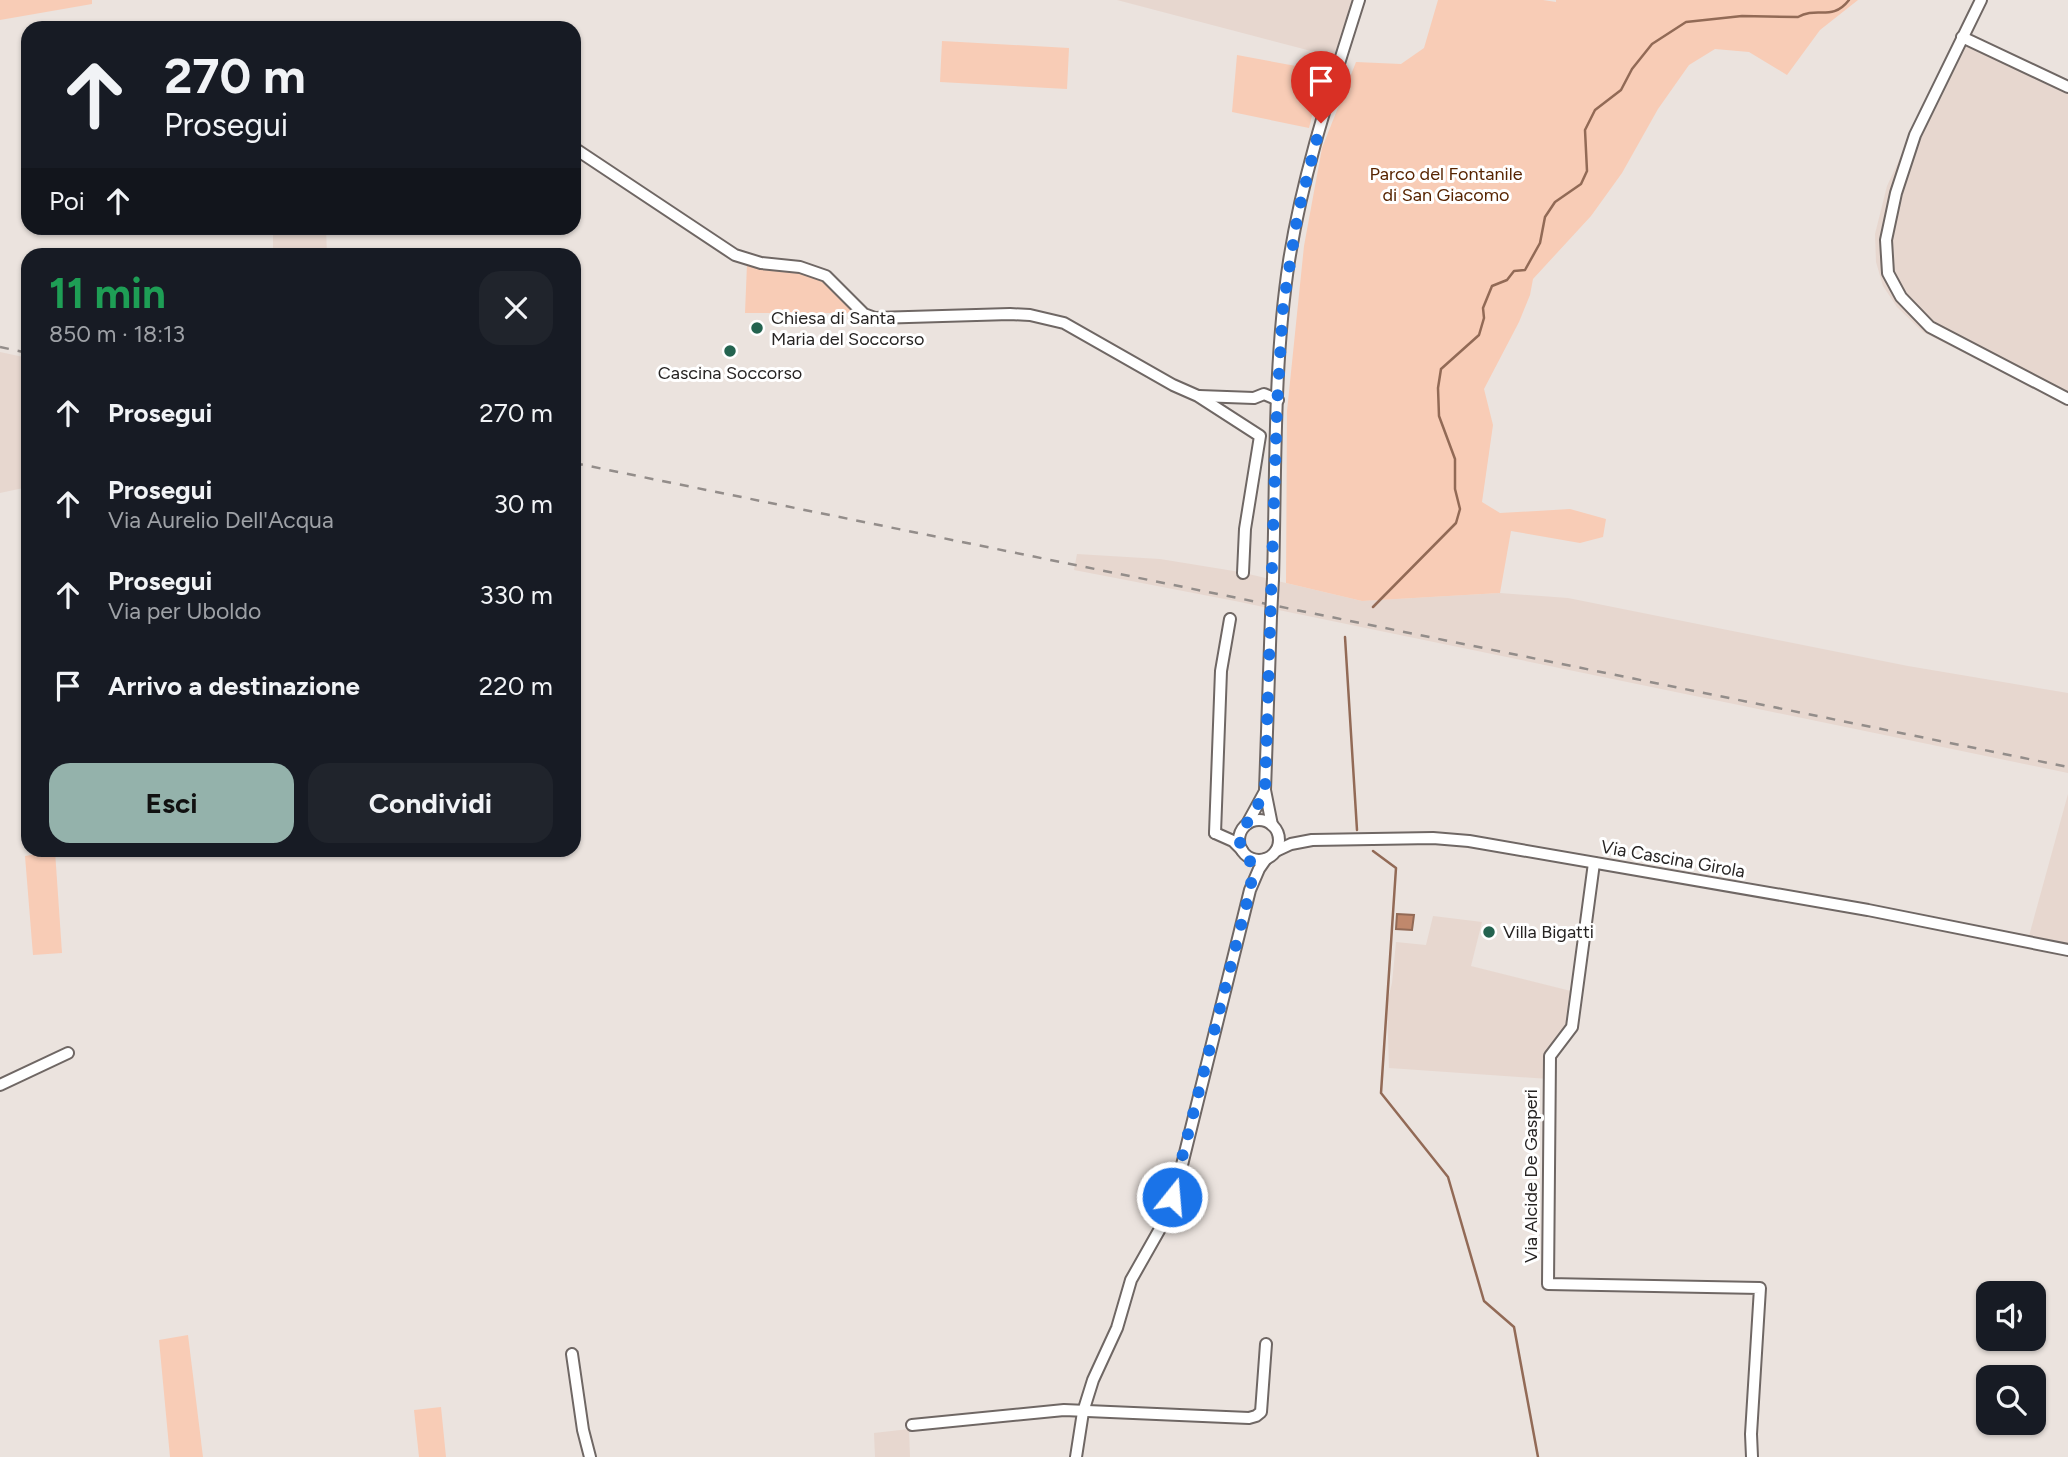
<!DOCTYPE html>
<html lang="it">
<meta charset="utf-8">
<style>
body{margin:0;font-family:Figtree,sans-serif;background:#20242c;color:#f1f3f6;height:100vh;display:flex;flex-direction:column;font-size:26px;white-space:nowrap}
*{box-sizing:border-box;margin:0}
p{font-size:23px;color:#9ea1a6}
.icon{flex:none;width:38px;height:38px;fill:none;stroke:currentColor;stroke-width:2;stroke-linecap:round;stroke-linejoin:round}
.map{position:relative;flex:1;overflow:hidden}
.side{position:absolute;left:21px;top:248px;width:560px;height:609px;display:flex;flex-direction:column;background:#171b24;border-radius:21px;box-shadow:0 2px 5px #0004}
.side>*{flex:none}
.guide{position:absolute;left:21px;top:21px;width:560px;height:214px;border-radius:21px;box-shadow:0 2px 5px #0004;background:#171b24;color:#f1f3f6;overflow:hidden}
.fabs{position:absolute;left:1976px;top:1281px;display:grid;gap:14px}
.fabs a{display:grid;place-items:center;width:70px;height:70px;border-radius:14px;background:#171b24;box-shadow:0 2px 5px #0004;font-size:35px}
.pin{position:absolute;display:grid;place-items:center;width:60px;height:60px;color:#fff;margin:-72px -30px;border-radius:50% 50% 50% 0;rotate:-45deg;box-shadow:0 0 7px #0007}
.pin .icon{rotate:45deg}
.me{position:absolute;width:77px;margin:-38px;rotate:17deg;stroke-linejoin:round;filter:drop-shadow(0 0 5px #0008)}
.turn{display:flex;align-items:center;gap:24px;height:147px;padding:0 28px;font-size:32px}
.turn .icon{width:91px;height:91px;stroke-width:2.5}
.turn b{display:block;font-size:49px;line-height:60px}
.then{display:flex;align-items:center;height:66px;padding:0 28px;background:#0003;gap:14px;font-size:26px}
.round{display:grid;place-items:center;flex:none;width:74px;height:74px;border-radius:21px;background:#20242c}
.headline{display:flex;align-items:center;justify-content:space-between;height:119px;padding:0 28px}
h1{font-size:42px;font-weight:700;line-height:52px;color:#1e9e55}
.cta{display:flex;gap:14px;margin-top:auto;padding:14px 28px}
.cta a{flex:1;height:80px;border-radius:21px;background:#94b2ab;color:#111;font-size:28px;font-weight:700;line-height:80px;text-align:center}
.cta a+a{background:#20242c;color:#f1f3f6}
ul{padding:0;list-style:none}
li{display:flex;align-items:center;gap:21px;height:91px;padding:0 28px}
li div{flex:1}
li b{display:block;font-size:26px}
li em{font-style:normal}
.map>svg:first-child{display:block}
.built{fill:#e7d7cf}
.green{fill:#f8ccb6}
.water{fill:#c0886c;stroke:#926a56;stroke-width:2}
.lines{fill:none;stroke-linecap:round;stroke-linejoin:round}
.stream{stroke:#926a56;stroke-width:2.5}
.minor-casing{stroke:#6f6764;stroke-width:14}
.minor{stroke:#fff;stroke-width:10}
.rail{stroke:#938d8a;stroke-width:2.5;stroke-dasharray:9 9;stroke-linecap:butt}
.minor-bridge-casing{stroke:#6f6764;stroke-width:14;stroke-linecap:butt}
.minor-bridge{stroke:#fff;stroke-width:10}
.route{stroke:#1a73e8;stroke-width:12;stroke-dasharray:0 21.6}
.poi-dot{fill:#23634f;stroke:#fff;stroke-width:2.5}
.labels{text-anchor:middle;dominant-baseline:central;stroke-width:6;stroke-linejoin:round;paint-order:stroke}
.park-label{font-size:18px;fill:#572401;stroke:#fff}
.poi-label{font-size:18px;fill:#272423;stroke:#fff;text-anchor:start}
.street-label{font-size:18px;fill:#272423;stroke:#fff}
</style>
<div class="map">
<svg width="2068" height="1457" viewBox="0 0 2068 1457">
<rect width="100%" height="100%" fill="#ebe3de"/>
<!-- built -->
<g class="built">
<polygon points="1117,0 1352,0 1334,57"/>
<polygon points="1956,38 2068,83 2068,406 1923,332 1897,307 1883,286 1876,262 1875,234 1887,186"/>
<polygon points="273,228 326,228 327,255 273,255"/>
<polygon points="0,352 28,358 28,487 0,493"/>
<polygon points="1077,554 1160,559 1240,572 1362,601 1500,593 1568,598 1908,666 2068,693 2068,773 1235,601 1074,570"/>
<polygon points="2068,794 2068,943 2029,936"/>
<polygon points="1433,916 1482,922 1471,966 1579,993 1549,1079 1389,1068 1387,1003 1392,983 1396,942 1426,945"/>
<polygon points="909,1429 910,1457 875,1457 874,1433"/>
</g>
<!-- green -->
<g class="green">
<polygon points="0,0 92,0 92,4 0,20"/>
<polygon points="1438,0 1543,0 1556,2 1556,0 1858,0 1820,30 1787,75 1749,52 1715,49 1689,65 1658,109 1622,173 1591,216 1533,279 1530,295 1519,322 1484,389 1493,425 1482,502 1500,513 1570,509 1606,519 1603,537 1580,543 1511,531 1500,593 1362,601 1286,583 1287,411 1304,246 1322,148 1356,62 1401,64 1424,48"/>
<polygon points="942,41 1069,48 1067,89 940,82"/>
<polygon points="1237,55 1323,71 1309,128 1232,112"/>
<path d="M747 264C773 266 806 264 828 284 837 292 845 304 854 313H745Z"/>
<polygon points="55,851 62,953 33,955 25,856"/>
<polygon points="188,1335 203,1457 170,1457 159,1340"/>
<polygon points="441,1407 446,1457 419,1457 414,1410"/>
</g>
<!-- water -->
<polygon class="water" points="1397,914 1414,915 1412,930 1396,929"/>
<g class="lines">
<!-- stream -->
<g class="stream">
<path d="M1373 607 1456 523 1460 509 1455 489V459L1439 416 1438 388 1441 369 1479 335 1484 318 1483 308 1492 286 1507 280 1514 271 1525 270 1540 243 1545 217 1555 202 1581 184 1587 171 1585 130 1595 110 1621 90 1632 69 1652 44 1686 22 1742 16 1798 17C1817 6 1832 22 1849 0"/>
<polyline points="1345,637 1357,830"/>
<polyline points="1373,851 1396,868 1381,1093 1448,1177 1484,1301 1514,1327 1538,1457"/>
</g>
<!-- minor casing -->
<g class="minor-casing">
<g id="minor">
<polyline points="1981,0 1915,135 1896,193 1886,240 1888,273 1901,297 1930,327 2068,399"/>
<polyline points="1962,37 2068,87"/>
<polyline points="574,148 735,255 761,263 800,267 826,276 864,314 875,318 1010,314 1030,315 1064,323 1173,385 1198,396 1260,436 1245,529 1243,573"/>
<polyline points="1199,396 1254,398 1264,394 1278,400"/>
<path d="M1273 579C1276 473 1273 366 1289 261 1303 172 1332 86 1359 0"/>
<polyline points="1271,616 1265,790 1272,825"/>
<circle cx="1259" cy="840" r="20"/>
<polyline points="1247,824 1264,793"/>
<polyline points="1215,833 1221,671 1230,619"/>
<polyline points="1215,833 1233,841 1242,850"/>
<polyline points="1276,851 1291,844 1312,840 1433,838 1469,841 1868,910 2068,950"/>
<polyline points="1594,863 1572,1027 1550,1056 1548,1284 1760,1288 1751,1434 1752,1457"/>
<polyline points="0,1085 68,1053"/>
<polyline points="572,1354 583,1430 590,1457"/>
<polyline points="912,1425 1064,1410 1249,1418 1256,1416 1261,1412 1266,1344"/>
<polyline points="1076,1457 1083,1412 1093,1380 1117,1328 1131,1280 1161,1227 1180,1173 1250,890 1259,869 1266,859"/>
</g>
</g>
<!-- minor -->
<use href="#minor" class="minor"/>
<!-- rail -->
<g class="rail">
<polyline points="0,347 28,353"/>
<polyline points="574,463 2068,767"/>
</g>
<!-- minor-bridge casing -->
<g class="minor-bridge-casing">
<polyline id="minor-bridge" points="1271,616 1273,579"/>
</g>
<!-- minor-bridge -->
<use href="#minor-bridge" class="minor-bridge"/>
</g>
<g class="lines">
<!-- route -->
<path class="route" d="M1172 1197 1250 890C1252 880 1253 866 1248 856 1244 851 1240 848 1240 841 1239 831 1260 805 1265 790L1277 406 1283 307 1298 213 1321 123"/>
</g>
<!-- markers -->
<g class="poi-dot">
<circle cx="757" cy="328" r="7"/>
<circle cx="730" cy="351" r="7"/>
<circle cx="1489" cy="932" r="7"/>
</g>
<g class="labels">
<!-- park labels -->
<g class="park-label">
<text x="1446" y="174">Parco del Fontanile<tspan x="1446" dy="21">di San Giacomo</tspan></text>
</g>
<!-- poi labels -->
<g class="poi-label">
<text x="771" y="318">Chiesa di Santa<tspan x="771" dy="21">Maria del Soccorso</tspan></text>
<text x="730" y="373" text-anchor="middle">Cascina Soccorso</text>
<text x="1503" y="932">Villa Bigatti</text>
</g>
<!-- street labels -->
<g class="street-label">
<text transform="translate(1673 859) rotate(10)">Via Cascina Girola</text>
<text transform="translate(1531 1176) rotate(-90)">Via Alcide De Gasperi</text>
</g>
</g>
</svg>
<div class="fabs">
<a><svg class="icon" aria-label="sound" viewBox="0 0 24 24"><path d="M4 9h4l5-4v14l-5-4H4zM17 9q2 3 0 6"/></svg></a>
<a><svg class="icon" aria-label="search" viewBox="0 0 24 24"><circle cx="10" cy="10" r="6"/><path d="M15 15l6 6"/></svg></a>
</div>
<div class="pin" style="left:1321px;top:123px;background:#d93025"><svg class="icon" aria-label="arrive" viewBox="0 0 24 24"><path d="M6 21V4h12l-3 4 3 4H6"/></svg></div>
<svg class="me" style="left:1172px;top:1197px" viewBox="-20 -20 40 40"><circle r="17" fill="#1a73e8" stroke="#fff" stroke-width="3"/><path d="M0-11L8 9 0 5-8 9z" fill="#fff"/></svg>
<div class="guide">
<div class="turn"><svg class="icon" aria-label="ahead" viewBox="0 0 24 24"><path d="M12 20V5M6 11l6-6 6 6"/></svg><div><b>270 m</b>Prosegui</div></div>
<div class="then">Poi<svg class="icon" aria-label="ahead" viewBox="0 0 24 24"><path d="M12 20V5M6 11l6-6 6 6"/></svg></div>
</div>
<section class="side">
<div class="headline"><div><h1>11 min</h1><p>850 m · 18:13</p></div><a class="round"><svg class="icon" aria-label="close" viewBox="0 0 24 24"><path d="M6 6l12 12M18 6L6 18"/></svg></a></div>
<ul>
<li><svg class="icon" aria-label="ahead" viewBox="0 0 24 24"><path d="M12 20V5M6 11l6-6 6 6"/></svg><div><b>Prosegui</b></div><em>270 m</em></li>
<li><svg class="icon" aria-label="ahead" viewBox="0 0 24 24"><path d="M12 20V5M6 11l6-6 6 6"/></svg><div><b>Prosegui</b><p>Via Aurelio Dell'Acqua</p></div><em>30 m</em></li>
<li><svg class="icon" aria-label="ahead" viewBox="0 0 24 24"><path d="M12 20V5M6 11l6-6 6 6"/></svg><div><b>Prosegui</b><p>Via per Uboldo</p></div><em>330 m</em></li>
<li><svg class="icon" aria-label="arrive" viewBox="0 0 24 24"><path d="M6 21V4h12l-3 4 3 4H6"/></svg><div><b>Arrivo a destinazione</b></div><em>220 m</em></li>
</ul>
<div class="cta"><a>Esci</a><a>Condividi</a></div>
</section>
</div>
